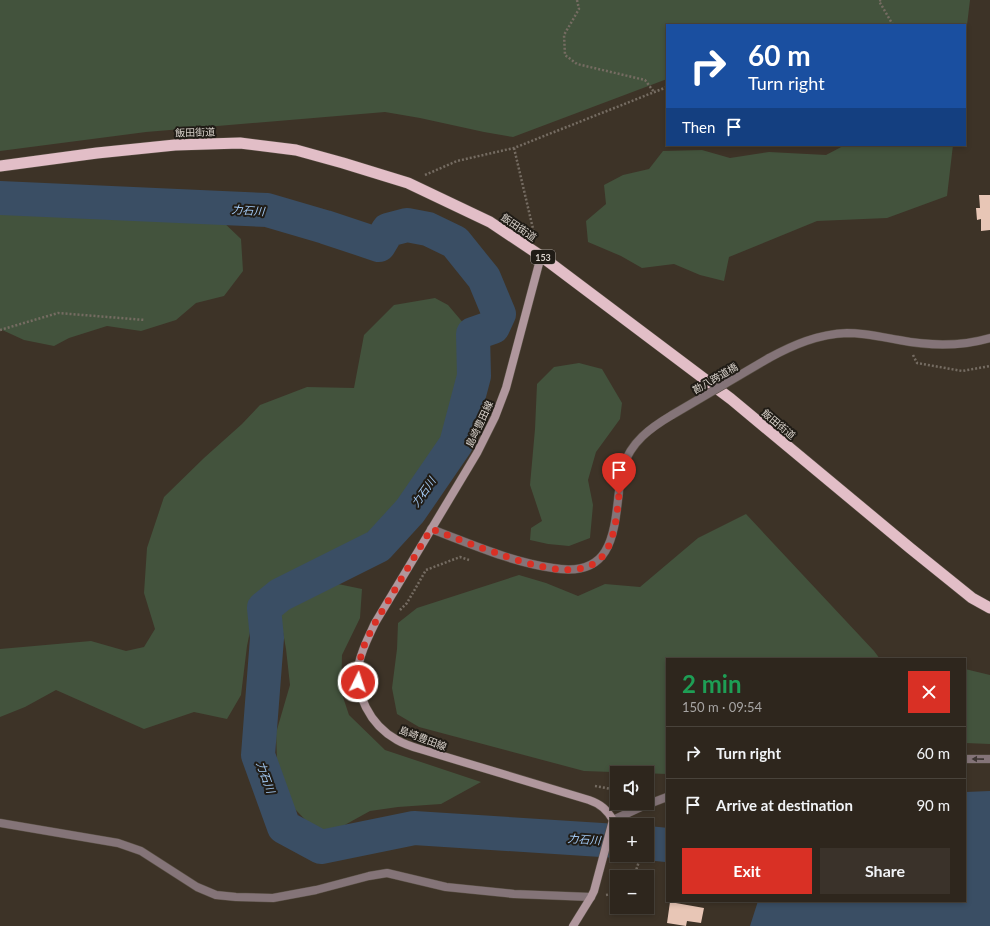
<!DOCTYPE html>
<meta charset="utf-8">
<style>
body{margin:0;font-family:Lato,"Noto Sans JP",sans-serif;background:#3a322a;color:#f1f3f6;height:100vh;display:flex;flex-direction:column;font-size:15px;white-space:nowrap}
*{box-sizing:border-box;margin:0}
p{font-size:13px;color:#a7a5a4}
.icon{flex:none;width:22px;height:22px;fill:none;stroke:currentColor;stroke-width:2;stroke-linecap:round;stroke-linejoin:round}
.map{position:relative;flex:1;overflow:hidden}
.drawer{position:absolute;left:666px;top:658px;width:300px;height:244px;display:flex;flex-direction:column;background:#2e261d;border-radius:0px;box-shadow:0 2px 6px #0003,0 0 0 1px #49433b}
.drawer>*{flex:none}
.guide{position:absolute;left:666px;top:24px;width:300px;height:122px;border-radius:0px;box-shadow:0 2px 6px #0003,0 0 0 1px #49433b;background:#1a4fa0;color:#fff;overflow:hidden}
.fabs{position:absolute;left:610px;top:766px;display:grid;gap:8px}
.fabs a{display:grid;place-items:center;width:44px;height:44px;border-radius:0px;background:#2e261d;box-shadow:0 2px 6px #0003,0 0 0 1px #49433b;font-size:20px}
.pin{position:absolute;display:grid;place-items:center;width:34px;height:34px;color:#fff;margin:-41px -17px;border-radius:50% 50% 50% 0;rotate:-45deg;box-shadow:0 0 4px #0007}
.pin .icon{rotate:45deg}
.me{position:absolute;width:44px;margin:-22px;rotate:4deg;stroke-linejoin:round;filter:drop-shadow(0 0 3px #0008)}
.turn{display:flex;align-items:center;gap:14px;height:84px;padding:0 16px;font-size:18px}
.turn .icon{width:52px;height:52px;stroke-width:2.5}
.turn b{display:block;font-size:28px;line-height:34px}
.then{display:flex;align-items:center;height:38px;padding:0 16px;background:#0003;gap:8px;font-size:15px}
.round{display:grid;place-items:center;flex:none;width:42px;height:42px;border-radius:0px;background:#3a322a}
.head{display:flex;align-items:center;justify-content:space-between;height:68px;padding:0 16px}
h1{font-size:24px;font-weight:700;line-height:30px;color:#1e9e55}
.action{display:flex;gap:8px;margin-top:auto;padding:8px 16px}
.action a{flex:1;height:46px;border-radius:0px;background:#d93025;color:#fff;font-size:16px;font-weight:700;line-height:46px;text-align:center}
.action a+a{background:#3a322a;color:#f1f3f6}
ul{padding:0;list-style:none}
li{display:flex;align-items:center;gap:12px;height:52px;padding:0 16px;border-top:1px solid #49433b}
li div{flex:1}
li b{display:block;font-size:15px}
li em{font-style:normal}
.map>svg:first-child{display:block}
.green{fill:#43533d}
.water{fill:#3a4e64}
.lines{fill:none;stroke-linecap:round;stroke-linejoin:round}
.river{stroke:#3a4e64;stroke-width:34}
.building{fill:#e8c6b6}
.minor-casing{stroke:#595045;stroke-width:9}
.tertiary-casing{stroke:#595045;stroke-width:9}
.secondary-casing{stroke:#595045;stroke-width:9}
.trunk-casing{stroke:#595045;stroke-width:12}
.path{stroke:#756c62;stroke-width:2.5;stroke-dasharray:2 2;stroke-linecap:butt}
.minor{stroke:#847478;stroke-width:8}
.tertiary{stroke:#847478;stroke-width:8}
.secondary{stroke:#b0979d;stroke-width:8}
.trunk{stroke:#e2bec7;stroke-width:11}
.tertiary-bridge-casing{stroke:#595045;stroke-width:9;stroke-linecap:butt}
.tertiary-bridge{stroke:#847478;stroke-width:8}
.oneway{fill:#3e3633}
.route{stroke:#d93025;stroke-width:7;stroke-dasharray:0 12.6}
.labels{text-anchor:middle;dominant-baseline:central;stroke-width:4;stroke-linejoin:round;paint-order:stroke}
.shield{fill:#201c16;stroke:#a29c95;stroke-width:1}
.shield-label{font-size:9px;font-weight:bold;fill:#dad3cc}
.street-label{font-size:10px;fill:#dad3cc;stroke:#201c16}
.water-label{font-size:11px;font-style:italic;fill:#a3caf5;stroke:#201c16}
</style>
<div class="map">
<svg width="990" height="926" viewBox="0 0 990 926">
<rect width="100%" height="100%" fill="#3d3327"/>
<!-- green -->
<g class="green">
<polygon points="0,0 970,0 965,42 965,25 667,25 667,79 513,137 484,132 420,118 385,112 146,132 0,151"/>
<polygon points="845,145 953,145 947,196 887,218 817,221 729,257 724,281 700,275 674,264 642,268 621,256 588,242 586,221 606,204 604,185 623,175 649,169 663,151 702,150 730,158 769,152 826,155"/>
<polygon points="0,207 19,213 81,210 134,212 181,211 220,219 241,239 243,271 224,296 196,303 176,320 141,331 107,326 69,338 54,346 24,340 0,329"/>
<polygon points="435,298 448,305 465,325 463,342 465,364 457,400 443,440 412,493 374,528 333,557 274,584 256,602 247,646 241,695 227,719 194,712 144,729 56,690 25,707 0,717 0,649 91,641 126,651 144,647 155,629 144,593 147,548 164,497 204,458 242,424 260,405 307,387 354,388 364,335 394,305"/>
<polygon points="579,363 602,369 622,403 620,419 596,452 588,480 593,505 590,538 569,546 548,544 530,540 531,528 542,521 530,485 535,429 537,384 554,367"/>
<polygon points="746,514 874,651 880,659 667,659 667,774 584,771 419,727 397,714 392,688 397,649 398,623 417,608 519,575 546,583 578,596 605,584 640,587 698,538"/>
<polygon points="338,584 362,589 360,618 342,655 341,691 349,715 385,750 481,782 441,804 398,807 370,811 332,832 315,830 294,808 277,760 276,733 290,685 286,649 280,615 300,600"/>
<polygon points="965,669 990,675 990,744 965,743"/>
</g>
<!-- water -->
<polygon class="water" points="990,791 990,926 750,926 758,901 965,901 965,792"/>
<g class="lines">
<!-- river -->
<g class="river">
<polyline points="0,198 267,210 325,227 379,245 388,230 407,225 428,229 455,242 484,278 499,314 493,327 473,334 474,376 456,444 410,511 378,546 280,595 264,608 267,638 258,755 284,827 321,847 414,828 617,841"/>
<polyline points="647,843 667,845"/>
</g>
</g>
<!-- building -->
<g class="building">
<polygon points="979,195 990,195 990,230 981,231 981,219 977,220 976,208 980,208"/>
<polygon points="670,902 704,908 701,923 687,921 686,926 667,923"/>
</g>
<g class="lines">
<!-- minor casing -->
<g class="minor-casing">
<g id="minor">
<polyline points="965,759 990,759"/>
<polyline points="613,820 641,807 667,797"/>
<polyline points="0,823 118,843 141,851 197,887 216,895 236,897 273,898 316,890 369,876 387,873 446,887 514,894 591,897"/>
</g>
</g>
<!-- tertiary casing -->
<g class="tertiary-casing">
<g id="tertiary">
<path d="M769 358C793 345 818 334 847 333 864 333 882 337 899 340 930 346 959 347 990 338"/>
<path d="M431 529C471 544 511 562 553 568 611 578 614 536 619 491 620 483 620 474 623 467 631 442 650 428 672 415"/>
</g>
</g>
<!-- secondary casing -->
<g class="secondary-casing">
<path id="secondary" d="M541 256 506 388 495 417 477 453 375 623C369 636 362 649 359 663 354 694 370 725 397 740 404 744 413 747 420 749L589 800C601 804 607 810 613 820L594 891 591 897 573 926"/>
</g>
<!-- trunk casing -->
<g class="trunk-casing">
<polyline id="trunk" points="0,166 97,153 175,145 240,143 296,150 343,163 408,183 490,222 541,256 731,399 910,548 972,598 990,608"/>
</g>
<!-- path -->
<g class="path">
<polyline points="577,0 579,9 564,35 565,55 577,64 645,80 654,92"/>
<polyline points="881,0 879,1 893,25"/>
<polyline points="514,148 534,233"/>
<polyline points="425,175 457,161 514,148 667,87"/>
<polyline points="0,330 58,313 145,320"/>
<polyline points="913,355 917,363 962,371 990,366"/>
<polyline points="400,610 407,603 426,570 460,557 469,560"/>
<polyline points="595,786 617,790"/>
<polyline points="647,819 649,824 647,832"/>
<polyline points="634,877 641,855"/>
<polyline points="606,895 617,893"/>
</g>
<!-- minor -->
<use href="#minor" class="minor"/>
<!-- tertiary -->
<use href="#tertiary" class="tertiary"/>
<!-- secondary -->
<use href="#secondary" class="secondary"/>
<!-- trunk -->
<use href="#trunk" class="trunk"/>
<!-- tertiary-bridge casing -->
<g class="tertiary-bridge-casing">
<polyline id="tertiary-bridge" points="672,415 769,358"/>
</g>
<!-- tertiary-bridge -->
<use href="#tertiary-bridge" class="tertiary-bridge"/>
</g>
<!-- one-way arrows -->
<defs><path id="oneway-solid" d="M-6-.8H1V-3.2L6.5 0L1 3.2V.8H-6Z"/></defs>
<use class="oneway" href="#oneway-solid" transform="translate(978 759) rotate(-179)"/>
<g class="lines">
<!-- route -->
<path class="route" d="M358 682 359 663 365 643 375 623 431 529C448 535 465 542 482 548 512 558 575 585 601 558 615 543 617 513 619 494"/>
</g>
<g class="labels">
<!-- shield labels -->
<rect class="shield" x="531" y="250" width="24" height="14" rx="3"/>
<g class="shield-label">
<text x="543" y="257">153</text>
</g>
<!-- street labels -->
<g class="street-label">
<text transform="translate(195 132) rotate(-2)">飯田街道</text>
<text transform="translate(519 227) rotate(34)">飯田街道</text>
<text transform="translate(715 378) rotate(-30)">勘八跨道橋</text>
<text transform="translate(479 424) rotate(-65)">島崎豊田線</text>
<text transform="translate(779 424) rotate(40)">飯田街道</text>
<text transform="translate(423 738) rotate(21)">島崎豊田線</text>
</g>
<!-- water labels -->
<g class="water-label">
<text transform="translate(248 210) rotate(4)">力石川</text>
<text transform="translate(423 492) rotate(-55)">力石川</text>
<text transform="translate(266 777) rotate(70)">力石川</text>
<text transform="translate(584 839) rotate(4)">力石川</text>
</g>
</g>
</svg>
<div class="fabs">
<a><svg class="icon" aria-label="sound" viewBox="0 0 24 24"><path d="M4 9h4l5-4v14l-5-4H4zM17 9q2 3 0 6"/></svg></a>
<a>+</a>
<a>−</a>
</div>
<div class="pin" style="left:619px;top:494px;background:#d93025"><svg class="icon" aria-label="arrive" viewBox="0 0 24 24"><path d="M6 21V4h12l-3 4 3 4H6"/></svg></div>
<svg class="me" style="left:358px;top:682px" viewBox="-20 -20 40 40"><circle r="17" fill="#d93025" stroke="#fff" stroke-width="3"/><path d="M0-11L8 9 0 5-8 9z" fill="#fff"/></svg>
<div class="guide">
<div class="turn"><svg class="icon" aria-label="right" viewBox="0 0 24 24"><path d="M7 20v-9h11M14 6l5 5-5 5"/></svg><div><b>60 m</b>Turn right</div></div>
<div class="then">Then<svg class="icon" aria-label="arrive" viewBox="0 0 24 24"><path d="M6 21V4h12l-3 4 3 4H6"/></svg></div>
</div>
<section class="drawer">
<div class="head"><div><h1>2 min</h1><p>150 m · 09:54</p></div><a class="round" style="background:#d93025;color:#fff"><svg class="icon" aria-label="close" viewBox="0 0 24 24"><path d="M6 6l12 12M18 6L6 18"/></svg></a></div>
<ul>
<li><svg class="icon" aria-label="right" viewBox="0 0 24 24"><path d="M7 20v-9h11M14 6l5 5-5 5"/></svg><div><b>Turn right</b></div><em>60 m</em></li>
<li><svg class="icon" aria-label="arrive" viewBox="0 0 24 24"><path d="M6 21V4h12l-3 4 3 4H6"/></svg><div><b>Arrive at destination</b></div><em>90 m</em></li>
</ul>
<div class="action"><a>Exit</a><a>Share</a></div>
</section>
</div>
